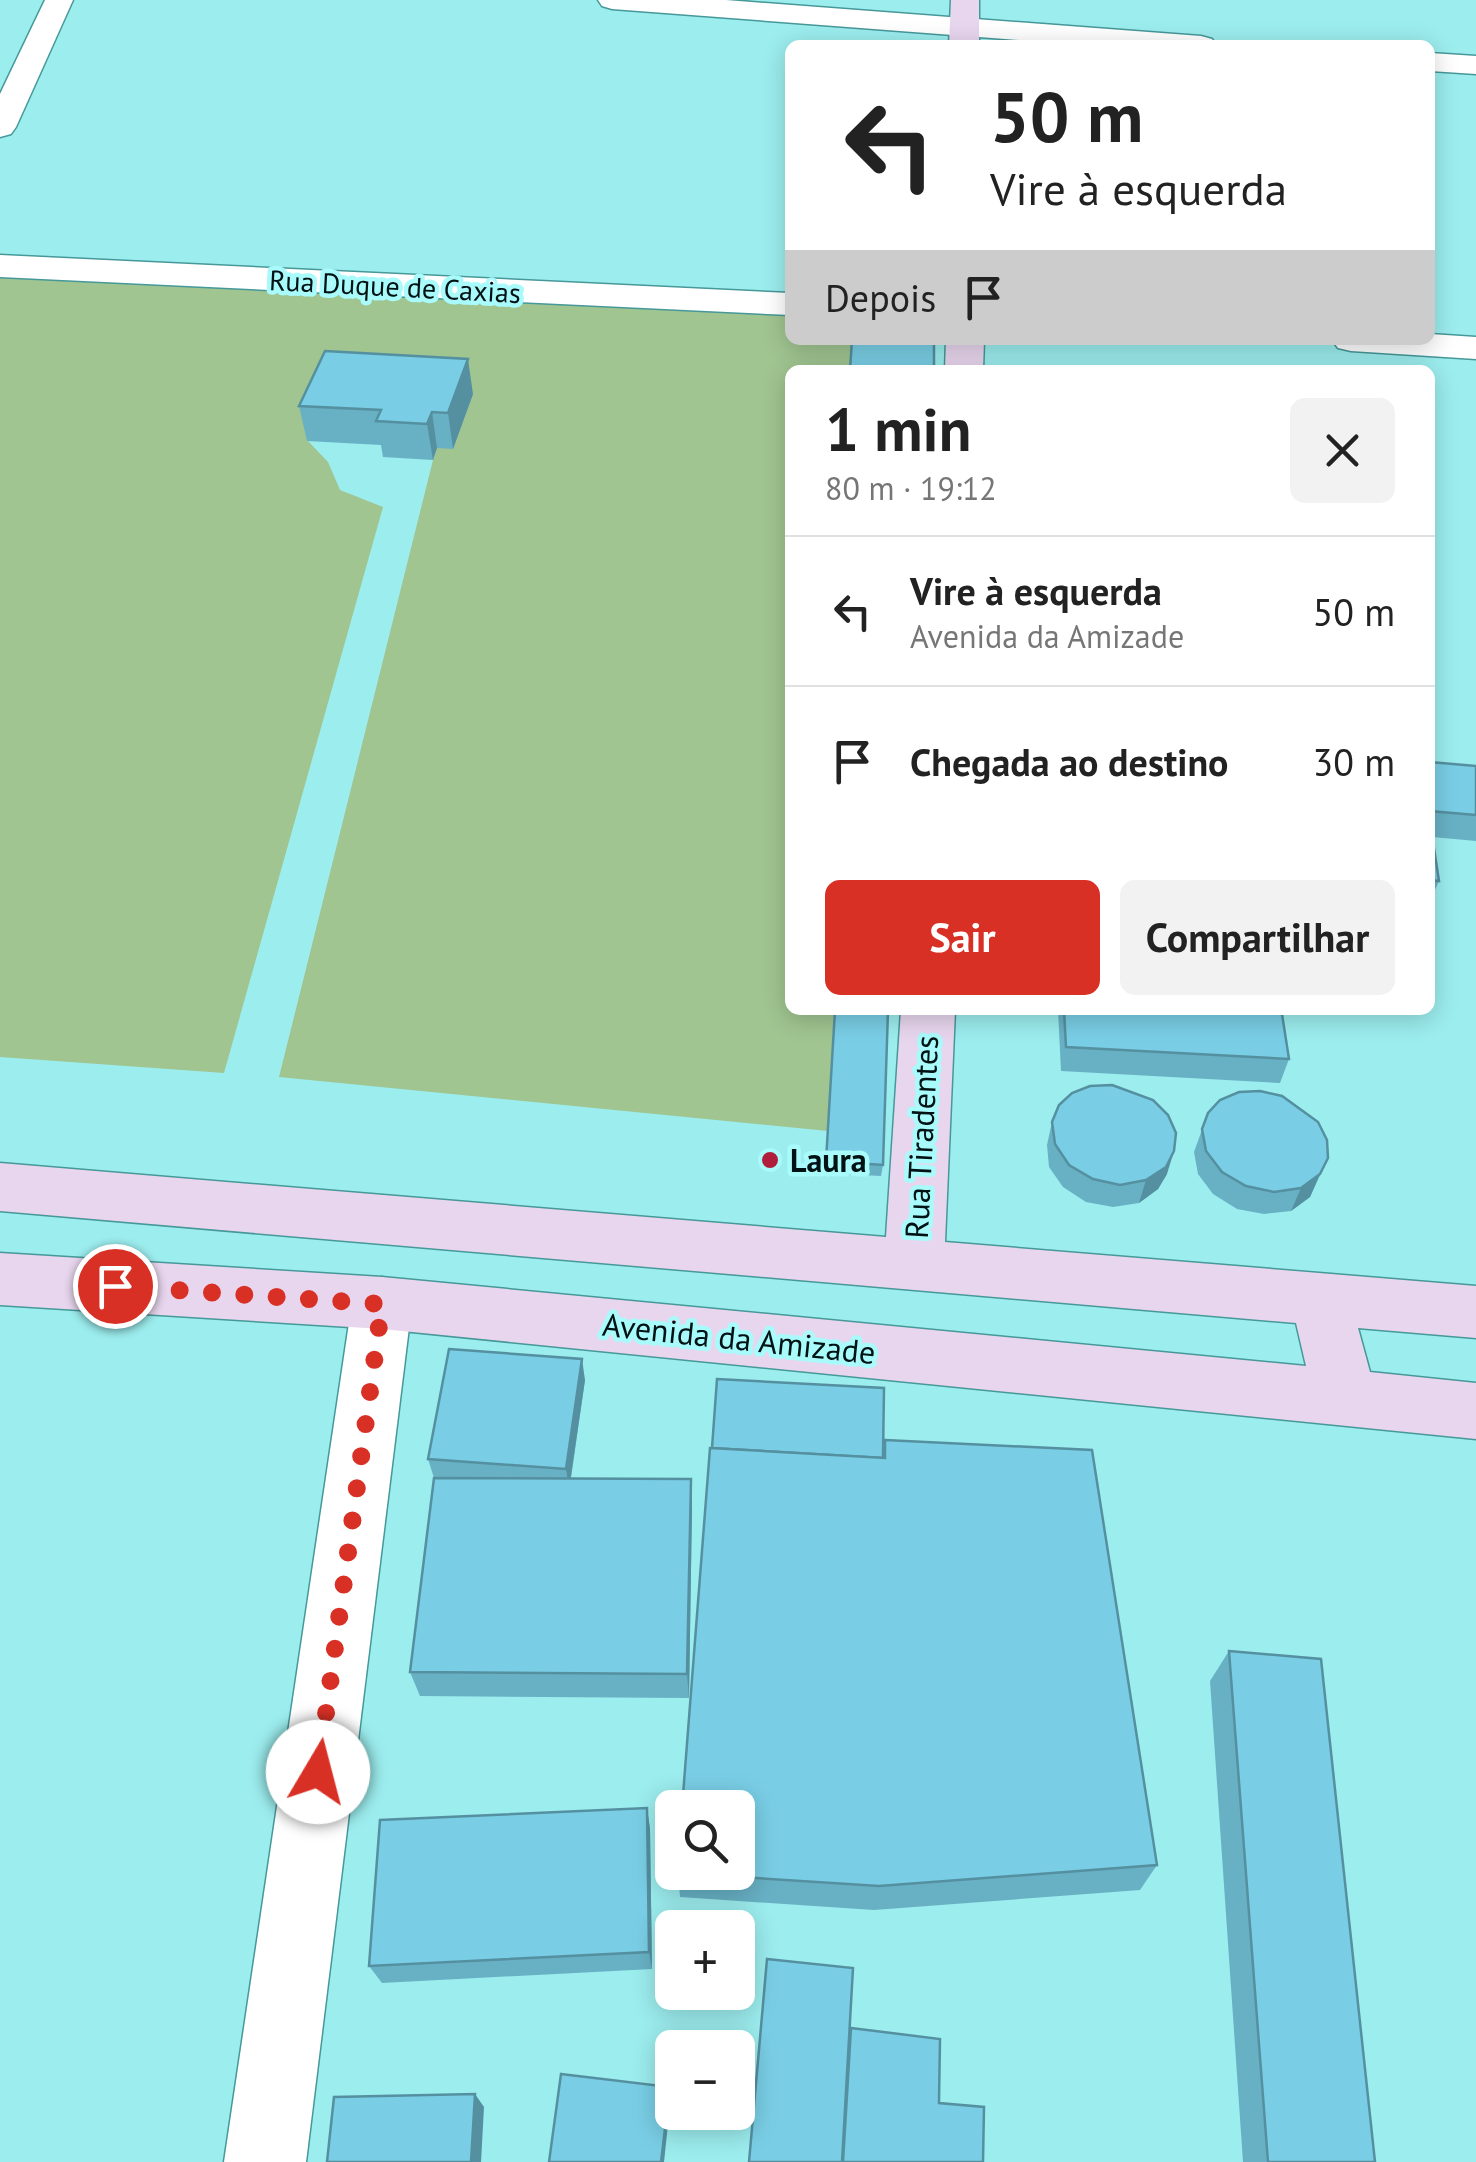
<!DOCTYPE html>
<html lang="pt">
<meta charset="utf-8">
<style>
body{margin:0;font-family:"PT Sans",sans-serif;background:#f2f2f2;color:#222;height:100vh;display:flex;flex-direction:column;font-size:38px;white-space:nowrap}
*{box-sizing:border-box;margin:0}
p{font-size:32px;color:#767676}
.icon{flex:none;width:55px;height:55px;fill:none;stroke:currentColor;stroke-width:2;stroke-linecap:round;stroke-linejoin:round}
.map{position:relative;flex:1;overflow:hidden}
.side{position:absolute;left:785px;top:365px;width:650px;height:650px;display:flex;flex-direction:column;background:#fff;border-radius:15px;box-shadow:0 5px 25px #0003}
.side>*{flex:none}
.banner{position:absolute;left:785px;top:40px;width:650px;height:305px;border-radius:15px;box-shadow:0 5px 25px #0003;background:#fff;color:#222;overflow:hidden}
.fabs{position:absolute;left:655px;top:1790px;display:grid;gap:20px}
.fabs a{display:grid;place-items:center;width:100px;height:100px;border-radius:15px;background:#fff;box-shadow:0 5px 25px #0003;font-size:50px}
.pin{position:absolute;display:grid;place-items:center;width:85px;height:85px;color:#fff;margin:-42px;border:5px solid #fff;border-radius:50%;box-shadow:0 2px 10px #0007}
.me{position:absolute;width:110px;margin:-55px;rotate:8deg;stroke-linejoin:round;filter:drop-shadow(0 0 8px #0008)}
.turn{display:flex;align-items:center;gap:35px;height:210px;padding:0 40px;font-size:45px}
.turn .icon{width:130px;height:130px;stroke-width:2.5}
.turn b{display:block;font-size:70px;line-height:85px}
.then{display:flex;align-items:center;height:95px;padding:0 40px;background:#0003;gap:20px;font-size:38px}
.round{display:grid;place-items:center;flex:none;width:105px;height:105px;border-radius:15px;background:#f2f2f2}
.overview{display:flex;align-items:center;justify-content:space-between;height:170px;padding:0 40px}
h1{font-size:60px;font-weight:600;line-height:75px}
.primary-button{display:flex;gap:20px;margin-top:auto;padding:20px 40px}
.primary-button a{flex:1;height:115px;border-radius:15px;background:#d93025;color:#fff;font-size:40px;font-weight:600;line-height:115px;text-align:center}
.primary-button a+a{background:#f2f2f2;color:#222}
ul{padding:0;list-style:none}
li{display:flex;align-items:center;gap:30px;height:150px;padding:0 40px;border-top:2px solid #e0e0e0}
li div{flex:1}
li b{display:block;font-size:38px}
li em{font-style:normal}
.map>svg:first-child{display:block}
.green{fill:#a0c591}
.lines{fill:none;stroke-linecap:round;stroke-linejoin:round}
.street-casing{stroke:#469899;stroke-width:3}
.secondary-casing{stroke:#469899;stroke-width:3}
.street{fill:#fff;fill-rule:evenodd}
.secondary{fill:#e8d6ee;fill-rule:evenodd}
.wall{fill:#68b1c5}
.shaded-wall{fill:#5590a0}
.building{fill:#79cee5;stroke:#5590a0;stroke-width:2.5}
.route{stroke:#d93025;stroke-width:18;stroke-dasharray:0 32.4}
.poi-dot{fill:#b11e3c;stroke:#a9fafb;stroke-width:4}
.labels{text-anchor:middle;dominant-baseline:central;stroke-width:9;stroke-linejoin:round;paint-order:stroke}
.far-street-label{font-size:28px;fill:#001213;stroke:#a9fafb}
.street-label{font-size:32px;fill:#001213;stroke:#a9fafb}
.poi-label{font-size:32px;font-weight:bold;fill:#001213;stroke:#a9fafb;text-anchor:start}
</style>
<div class="map">
<svg width="1476" height="2162" viewBox="0 0 1476 2162">
<rect width="100%" height="100%" fill="#9cedee"/>
<!-- green -->
<polygon class="green" points="0,277 790,313 790,340 852,340 851,370 790,370 790,1010 834,1010 828,1131 279,1077 433,460 437,448 453,448 472,394 307,440 328,462 340,490 383,507 224,1073 0,1057"/>
<g class="lines">
<!-- street casing -->
<g class="street-casing">
<g id="street">
<polygon points="45,0 73,0 16,127 11,134 0,137 0,94"/>
<polygon points="598,0 726,0 1201,36 1212,39 1216,45 1085,45 612,9 602,6"/>
<polygon points="1430,53 1476,56 1476,74 1430,71"/>
<polygon points="0,255 790,293 790,315 0,277"/>
<polygon points="1430,334 1476,337 1476,359 1351,351 1338,348 1332,340 1430,340"/>
<polygon points="382,1277 403,1285 412,1303 306,2162 224,2162 352,1303 361,1285"/>
</g>
</g>
<!-- secondary casing -->
<g class="secondary-casing">
<g id="secondary">
<polygon points="951,0 979,0 979,45 949,45"/>
<polygon points="946,340 984,340 983,370 945,370"/>
<polygon points="901,1010 955,1010 945,1242 1476,1286 1476,1338 1358,1328 1370,1372 1476,1383 1476,1439 382,1329 0,1305 0,1253 382,1277 1306,1366 1296,1323 0,1211 0,1163 886,1237"/>
</g>
</g>
<!-- street -->
<use href="#street" class="street"/>
<!-- secondary -->
<use href="#secondary" class="secondary"/>
</g>
<!-- wall -->
<g class="wall">
<polygon points="473,394 453,449 437,448 433,460 383,457 381,445 307,441 299,406"/>
<polygon points="1430,762 1476,766 1476,841 1432,837 1439,881 1430,901"/>
<polygon points="835,1010 883,1165 881,1176 825,1173"/>
<polygon points="1058,1010 1211,1010 1289,1059 1280,1083 1061,1071"/>
<polygon points="1208,1113 1328,1158 1310,1197 1291,1211 1264,1214 1237,1209 1213,1194 1198,1174 1194,1152"/>
<polygon points="1052,1122 1167,1174 1158,1189 1139,1203 1113,1207 1086,1202 1063,1187 1049,1167 1047,1145"/>
<polygon points="585,1380 571,1478 691,1479 692,1507 689,1698 420,1696 410,1672 434,1478 428,1459"/>
<polygon points="885,1440 1157,1865 1140,1890 874,1910 680,1897 678,1872 883,1452"/>
<polygon points="1229,1651 1375,2162 1243,2162 1210,1681"/>
<polygon points="647,1808 650,1829 652,1969 382,1983 369,1966"/>
</g>
<!-- shaded-wall -->
<g class="shaded-wall">
<polygon points="468,359 473,394 453,449 448,413"/>
<polygon points="432,412 437,448 433,460 427,424"/>
<polygon points="1174,1151 1167,1174 1158,1189 1139,1203 1146,1180"/>
<polygon points="1320,1174 1310,1197 1291,1211 1301,1188"/>
<polygon points="582,1359 585,1380 569,1489 566,1469"/>
<polygon points="691,1479 692,1507 689,1698 687,1674"/>
<polygon points="647,1808 650,1829 652,1969 649,1952"/>
<polygon points="670,2087 671,2096 664,2162 661,2162"/>
<polygon points="475,2094 484,2107 481,2162 471,2162"/>
</g>
<!-- building -->
<g class="building">
<polygon points="852,340 934,340 934,370 850,370"/>
<polygon points="325,351 468,359 448,413 432,412 427,424 376,421 381,410 299,406"/>
<polygon points="1430,762 1476,766 1476,815 1430,811"/>
<polygon points="1430,822 1439,881 1430,880"/>
<polygon points="835,1010 888,1010 883,1165 826,1161"/>
<polygon points="1064,1010 1211,1010 1282,1014 1289,1059 1066,1047"/>
<polygon points="1112,1085 1153,1100 1168,1115 1176,1133 1174,1151 1166,1167 1146,1180 1120,1185 1093,1179 1069,1165 1055,1144 1052,1122 1059,1105 1072,1093 1090,1086"/>
<polygon points="1260,1091 1282,1096 1318,1122 1327,1140 1328,1158 1320,1174 1301,1188 1274,1192 1246,1186 1222,1172 1206,1151 1202,1129 1208,1113 1220,1100 1239,1092"/>
<polygon points="449,1349 582,1359 566,1469 428,1459"/>
<polygon points="717,1379 884,1388 883,1458 712,1448"/>
<polygon points="885,1440 1092,1450 1157,1865 879,1886 678,1873 738,1872 738,1808 682,1808 710,1448 885,1458"/>
<polygon points="434,1478 691,1479 687,1674 410,1672"/>
<polygon points="1229,1651 1321,1659 1375,2162 1268,2162"/>
<polygon points="647,1808 649,1952 369,1966 380,1820"/>
<polygon points="767,1959 853,1968 842,2162 749,2162"/>
<polygon points="851,2028 940,2039 939,2103 984,2107 983,2162 843,2162"/>
<polygon points="561,2074 670,2087 661,2162 549,2162"/>
<polygon points="475,2094 471,2162 327,2162 334,2097"/>
</g>
<g class="lines">
<!-- route -->
<polyline class="route" points="115,1286 382,1304 318,1772"/>
</g>
<!-- markers -->
<circle class="poi-dot" cx="770" cy="1160" r="10"/>
<g class="labels">
<!-- far-street labels -->
<g class="far-street-label">
<text transform="translate(395 286) rotate(3)">Rua Duque de Caxias</text>
</g>
<!-- street labels -->
<g class="street-label">
<text transform="translate(921 1137) rotate(-87)">Rua Tiradentes</text>
<text transform="translate(739 1338) rotate(6)">Avenida da Amizade</text>
</g>
<!-- poi labels -->
<g class="poi-label">
<text x="790" y="1160">Laura</text>
</g>
</g>
</svg>
<div class="fabs">
<a><svg class="icon" aria-label="search" viewBox="0 0 24 24"><circle cx="10" cy="10" r="6"/><path d="M15 15l6 6"/></svg></a>
<a>+</a>
<a>−</a>
</div>
<div class="pin" style="left:115px;top:1286px;background:#d93025"><svg class="icon" aria-label="arrive" viewBox="0 0 24 24"><path d="M6 21V4h12l-3 4 3 4H6"/></svg></div>
<svg class="me" style="left:318px;top:1772px" viewBox="-20 -20 40 40"><circle r="19" fill="#fff"/><path d="M0-13L10 11 0 6-10 11z" fill="#d93025"/></svg>
<div class="banner">
<div class="turn"><svg class="icon" aria-label="left" viewBox="0 0 24 24"><path d="M17 20v-9H6M10 6l-5 5 5 5"/></svg><div><b>50 m</b>Vire à esquerda</div></div>
<div class="then">Depois<svg class="icon" aria-label="arrive" viewBox="0 0 24 24"><path d="M6 21V4h12l-3 4 3 4H6"/></svg></div>
</div>
<section class="side">
<div class="overview"><div><h1>1 min</h1><p>80 m · 19:12</p></div><a class="round"><svg class="icon" aria-label="close" viewBox="0 0 24 24"><path d="M6 6l12 12M18 6L6 18"/></svg></a></div>
<ul>
<li><svg class="icon" aria-label="left" viewBox="0 0 24 24"><path d="M17 20v-9H6M10 6l-5 5 5 5"/></svg><div><b>Vire à esquerda</b><p>Avenida da Amizade</p></div><em>50 m</em></li>
<li><svg class="icon" aria-label="arrive" viewBox="0 0 24 24"><path d="M6 21V4h12l-3 4 3 4H6"/></svg><div><b>Chegada ao destino</b></div><em>30 m</em></li>
</ul>
<div class="primary-button"><a>Sair</a><a>Compartilhar</a></div>
</section>
</div>
